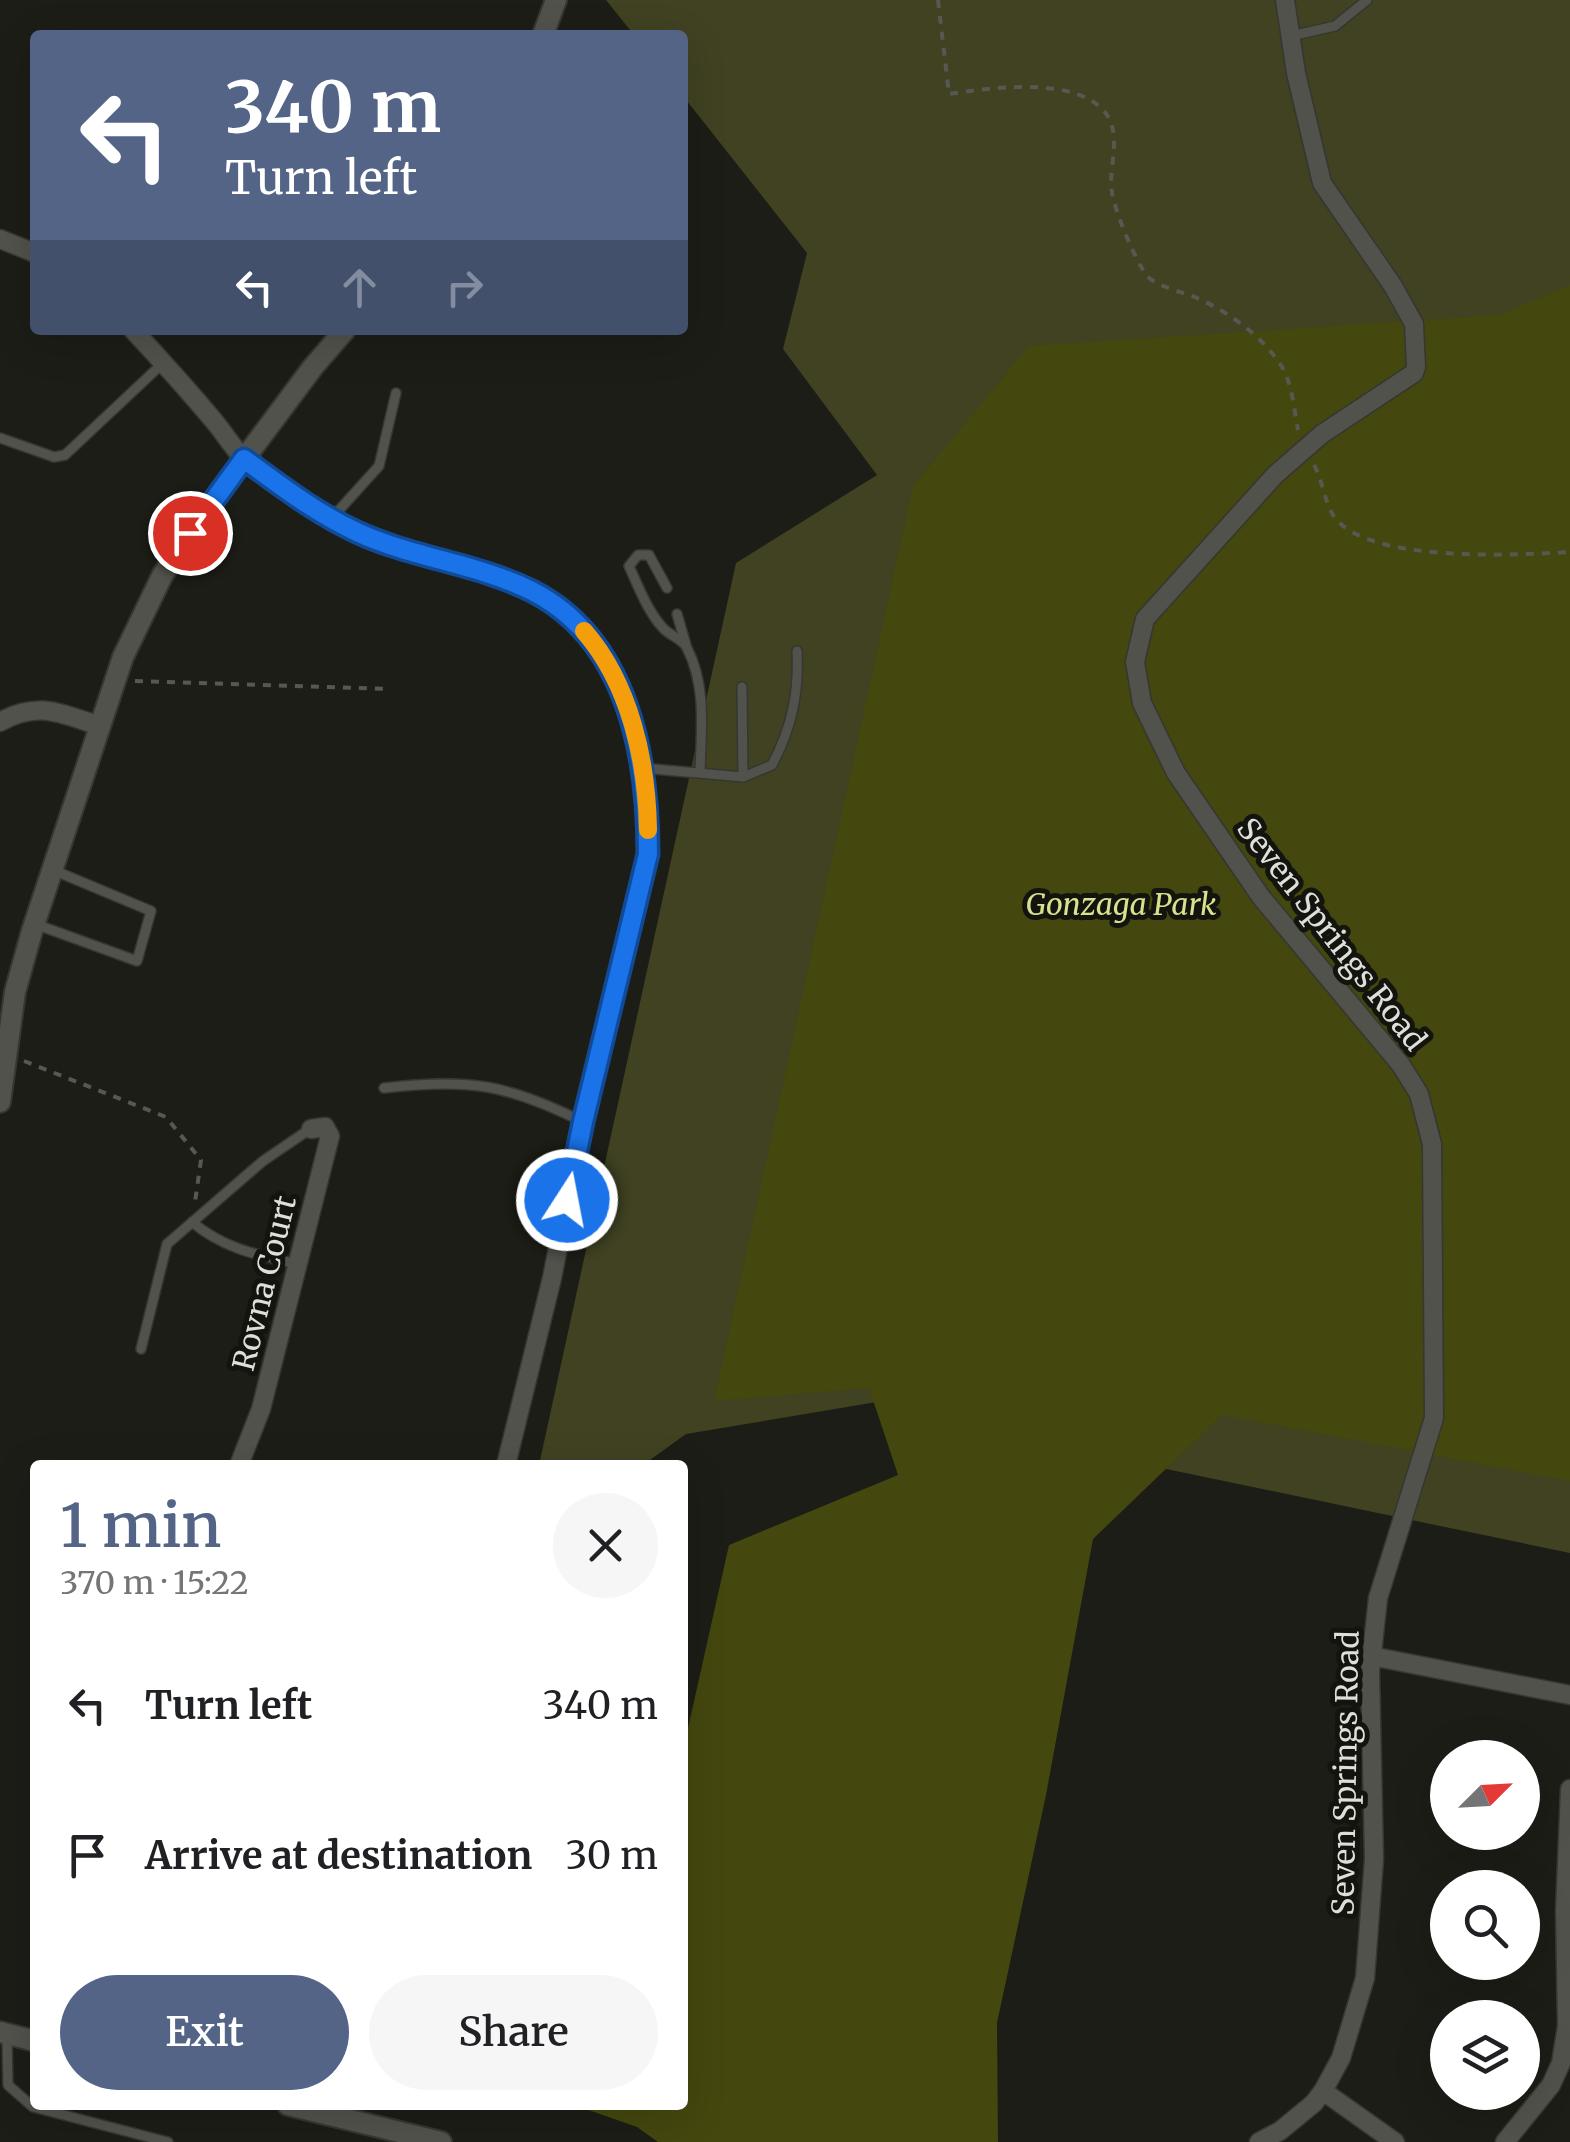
<!DOCTYPE html>
<meta charset="utf-8">
<style>
body{margin:0;font-family:Merriweather,serif;background:#f6f6f6;color:#202124;height:100vh;display:flex;flex-direction:column;font-size:38px;white-space:nowrap}
*{box-sizing:border-box;margin:0}
p{font-size:32px;color:#757577}
.icon{flex:none;width:55px;height:55px;fill:none;stroke:currentColor;stroke-width:2;stroke-linecap:round;stroke-linejoin:round}
.map{position:relative;flex:1;overflow:hidden}
.drawer{position:absolute;left:30px;top:1460px;width:658px;height:650px;display:flex;flex-direction:column;background:#fff;border-radius:10px;box-shadow:0 10px 40px #0002}
.drawer>*{flex:none}
.guide{position:absolute;left:30px;top:30px;width:658px;height:305px;border-radius:10px;box-shadow:0 10px 40px #0002;background:#536486;color:#fff;overflow:hidden}
.needle{width:65px;rotate:66deg}
.tools{position:absolute;left:1430px;top:1740px;display:grid;gap:20px}
.tools a{display:grid;place-items:center;width:110px;height:110px;border-radius:50%;background:#fff;box-shadow:0 10px 40px #0002;font-size:50px}
.pin{position:absolute;display:grid;place-items:center;width:85px;height:85px;color:#fff;margin:-42px;border:5px solid #fff;border-radius:50%;box-shadow:0 2px 10px #0007}
.me{position:absolute;width:110px;margin:-55px;rotate:11deg;stroke-linejoin:round;filter:drop-shadow(0 0 8px #0008)}
.turn{display:flex;align-items:center;gap:35px;height:210px;padding:0 30px;font-size:45px}
.turn .icon{width:130px;height:130px;stroke-width:2.5}
.turn b{display:block;font-size:70px;line-height:85px}
.lanes{display:flex;align-items:center;height:95px;padding:0 30px;background:#0003;justify-content:center;gap:50px;direction:ltr}
.lanes .off{opacity:.35}
.round{display:grid;place-items:center;flex:none;width:105px;height:105px;border-radius:52px;background:#f6f6f6}
.overview{display:flex;align-items:center;justify-content:space-between;height:170px;padding:0 30px}
h1{font-size:60px;font-weight:600;line-height:75px;color:#536486}
.action{display:flex;gap:20px;margin-top:auto;padding:20px 30px}
.action a{flex:1;height:115px;border-radius:60px;background:#536486;color:#fff;font-size:40px;font-weight:600;line-height:115px;text-align:center}
.action a+a{background:#f6f6f6;color:#202124}
ul{padding:0;list-style:none}
li{display:flex;align-items:center;gap:30px;height:150px;padding:0 30px}
li div{flex:1}
li b{display:block;font-size:38px}
li em{font-style:normal}
.map>svg:first-child{display:block}
.green{fill:#404222}
.forest{fill:#44470e}
.lines{fill:none;stroke-linecap:round;stroke-linejoin:round}
.service-casing{stroke:#363632;stroke-width:12}
.minor-casing{stroke:#363632;stroke-width:21}
.tertiary-casing{stroke:#363632;stroke-width:24}
.path{stroke:#575852;stroke-width:4;stroke-dasharray:8 8;stroke-linecap:butt}
.service{stroke:#51524b;stroke-width:9}
.minor{stroke:#51524b;stroke-width:18}
.tertiary{stroke:#51524b;stroke-width:20}
.route-casing{stroke:#114b97;stroke-width:25}
.route{stroke:#1a73e8;stroke-width:18}
.slow{stroke:#f59e0b;stroke-width:18}
.labels{text-anchor:middle;dominant-baseline:central;stroke-width:10;stroke-linejoin:round;paint-order:stroke}
.park-label{font-size:30px;font-style:italic;fill:#dae18d;stroke:#13140e}
.street-label{font-size:30px;fill:#dededa;stroke:#13140e}
</style>
<div class="map">
<svg width="1570" height="2142" viewBox="0 0 1570 2142">
<rect width="100%" height="100%" fill="#1c1d16"/>
<!-- green -->
<polygon class="green" points="606,0 1570,0 1570,1553 1147,1465 1162,1354 686,1434 643,1465 539,1465 736,563 877,475 783,349 807,253 683,96 682,35 634,35"/>
<!-- forest -->
<polygon class="forest" points="1570,285 1570,1481 1222,1415 1093,1539 1046,1795 997,2023 998,2142 658,2142 637,2127 574,2105 682,2105 683,1740 686,1737 729,1545 898,1475 869,1388 714,1401 913,486 1029,346 1499,315"/>
<g class="lines">
<!-- service casing -->
<g class="service-casing">
<g id="service">
<polyline points="1291,36 1335,26 1367,0"/>
<polyline points="0,438 54,457 65,455 163,363"/>
<polyline points="331,519 379,466 396,393"/>
<path d="M667 588 649 555H638L629 566C638 586 648 612 663 628 670 636 683 639 687 648 707 687 701 731 700 773"/>
<polyline points="677,614 686,645"/>
<polyline points="742,687 743,777"/>
<path d="M642 768 743 777 772 765C792 727 799 693 797 651"/>
<polyline points="35,924 137,961 151,911 53,870"/>
<path d="M384 1088C468 1078 507 1084 583 1122"/>
<path d="M192 1222C224 1249 258 1255 298 1264"/>
<polyline points="141,1349 167,1244 263,1161 310,1129"/>
<polyline points="7,2036 8,2085 33,2107 168,2142"/>
</g>
</g>
<!-- minor casing -->
<g class="minor-casing">
<g id="minor">
<polyline points="0,239 35,253"/>
<path d="M133 330C161 360 188 390 214 421 224 433 232 446 242 457 263 479 303 503 330 518 392 554 467 560 531 590 628 637 648 758 648 855L583 1122 552 1278 506 1465"/>
<path d="M0 722C38 700 62 714 100 726"/>
<polyline points="239,1465 261,1409 330,1136 325,1127 311,1129"/>
<polyline points="1371,1656 1570,1695"/>
<polyline points="1323,2091 1395,2142"/>
<polyline points="1259,2142 1280,2131 1314,2103 1323,2091 1341,2058 1365,1978 1374,1859 1370,1671 1378,1598 1434,1418 1432,1144 1419,1094 1401,1065 1261,897 1176,773 1142,703 1135,662 1145,619 1275,475 1322,434 1414,373 1416,367 1414,324 1393,286 1322,183 1296,73 1285,0"/>
<polyline points="1505,2142 1551,2085 1561,2063 1567,2026 1565,1911 1570,1789"/>
</g>
</g>
<!-- tertiary casing -->
<g class="tertiary-casing">
<g id="tertiary">
<polyline points="543,35 556,0"/>
<polyline points="0,1102 15,992 32,931 123,657 162,576 189,533 313,367 345,330"/>
<polyline points="0,2032 35,2041"/>
<polyline points="288,2105 441,2142"/>
</g>
</g>
<!-- path -->
<g class="path">
<path d="M938 0 949 94C988 88 1056 79 1092 101 1129 124 1107 161 1112 193 1115 211 1136 263 1148 277 1159 287 1183 292 1197 298 1228 312 1261 335 1280 364 1292 380 1294 410 1298 430"/>
<path d="M1314 465C1323 481 1324 500 1333 515 1364 564 1519 555 1570 552"/>
<polyline points="135,681 388,689"/>
<polyline points="24,1061 166,1117 201,1160 195,1202"/>
</g>
<!-- service -->
<use href="#service" class="service"/>
<!-- minor -->
<use href="#minor" class="minor"/>
<!-- tertiary -->
<use href="#tertiary" class="tertiary"/>
</g>
<g class="lines">
<!-- route casing -->
<g class="route-casing">
<path id="route" d="M190 533 244 459C281 486 317 514 359 533 414 558 478 564 532 591 628 640 648 757 648 854L583 1122 567 1200"/>
</g>
<!-- route -->
<use href="#route" class="route"/>
<!-- slow -->
<path class="slow" d="M584 631C630 684 647 761 648 830"/>
</g>
<g class="labels">
<!-- park labels -->
<g class="park-label">
<text x="1121" y="904">Gonzaga Park</text>
</g>
<!-- street labels -->
<g class="street-label">
<text transform="translate(1332 934) rotate(52)">Seven Springs Road</text>
<text transform="translate(264 1283) rotate(-76)">Rovna Court</text>
<text transform="translate(1345 1773) rotate(-89)">Seven Springs Road</text>
</g>
</g>
</svg>
<div class="tools">
<a><svg class="needle" viewBox="-14 -14 28 28"><path d="M0-13l5 13h-10z" fill="#e53935"/><path d="M0 13l5-13h-10z" fill="#757577"/></svg></a>
<a><svg class="icon" aria-label="search" viewBox="0 0 24 24"><circle cx="10" cy="10" r="6"/><path d="M15 15l6 6"/></svg></a>
<a><svg class="icon" aria-label="layers" viewBox="0 0 24 24"><path d="M12 4l9 5-9 5-9-5zM3 14l9 5 9-5"/></svg></a>
</div>
<div class="pin" style="left:190px;top:533px;background:#d93025"><svg class="icon" aria-label="arrive" viewBox="0 0 24 24"><path d="M6 21V4h12l-3 4 3 4H6"/></svg></div>
<svg class="me" style="left:567px;top:1200px" viewBox="-20 -20 40 40"><circle r="17" fill="#1a73e8" stroke="#fff" stroke-width="3"/><path d="M0-11L8 9 0 5-8 9z" fill="#fff"/></svg>
<div class="guide">
<div class="turn"><svg class="icon" aria-label="left" viewBox="0 0 24 24"><path d="M17 20v-9H6M10 6l-5 5 5 5"/></svg><div><b>340 m</b>Turn left</div></div>
<div class="lanes"><svg class="icon" aria-label="left" viewBox="0 0 24 24"><path d="M17 20v-9H6M10 6l-5 5 5 5"/></svg><svg class="icon off" aria-label="ahead" viewBox="0 0 24 24"><path d="M12 20V5M6 11l6-6 6 6"/></svg><svg class="icon off" aria-label="right" viewBox="0 0 24 24"><path d="M7 20v-9h11M14 6l5 5-5 5"/></svg></div>
</div>
<section class="drawer">
<div class="overview"><div><h1>1 min</h1><p>370 m · 15:22</p></div><a class="round"><svg class="icon" aria-label="close" viewBox="0 0 24 24"><path d="M6 6l12 12M18 6L6 18"/></svg></a></div>
<ul>
<li><svg class="icon" aria-label="left" viewBox="0 0 24 24"><path d="M17 20v-9H6M10 6l-5 5 5 5"/></svg><div><b>Turn left</b></div><em>340 m</em></li>
<li><svg class="icon" aria-label="arrive" viewBox="0 0 24 24"><path d="M6 21V4h12l-3 4 3 4H6"/></svg><div><b>Arrive at destination</b></div><em>30 m</em></li>
</ul>
<div class="action"><a>Exit</a><a>Share</a></div>
</section>
</div>
